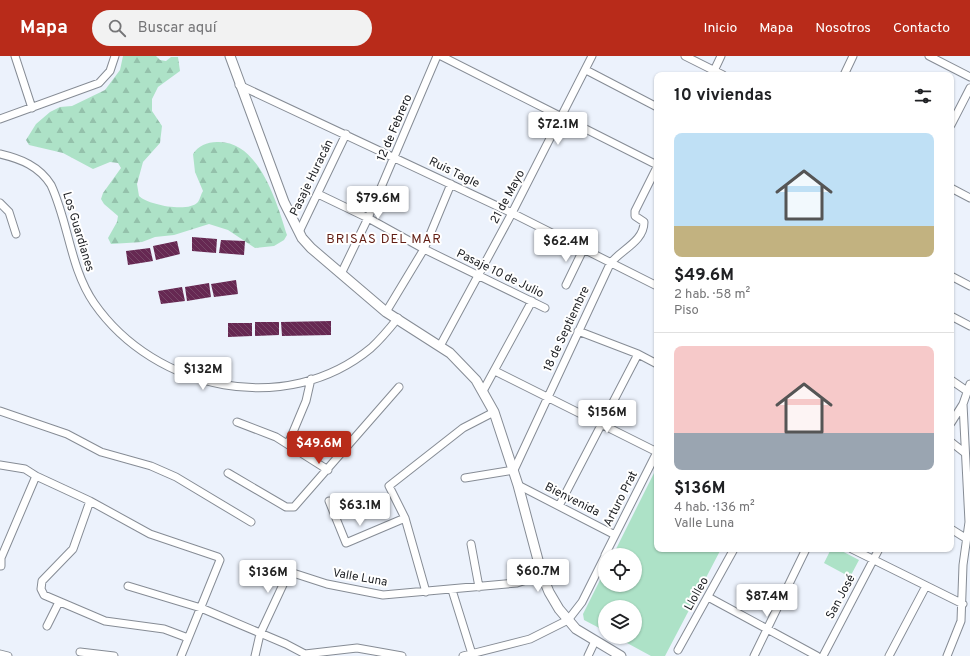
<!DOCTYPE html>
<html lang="es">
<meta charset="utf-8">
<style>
body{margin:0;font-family:Overpass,sans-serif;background:#f2f2f2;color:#202124;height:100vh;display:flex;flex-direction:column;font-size:15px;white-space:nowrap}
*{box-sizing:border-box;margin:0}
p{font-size:13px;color:#757577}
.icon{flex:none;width:22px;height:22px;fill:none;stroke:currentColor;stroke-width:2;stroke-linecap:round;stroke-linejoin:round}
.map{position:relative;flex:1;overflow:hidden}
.side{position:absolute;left:654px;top:16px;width:300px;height:480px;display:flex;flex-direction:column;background:#fff;border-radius:8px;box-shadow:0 1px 3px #0004}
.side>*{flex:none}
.tools{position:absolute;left:598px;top:492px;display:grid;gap:8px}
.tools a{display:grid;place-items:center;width:44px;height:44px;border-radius:50%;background:#fff;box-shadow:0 1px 3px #0004;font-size:20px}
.price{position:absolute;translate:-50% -34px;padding:0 9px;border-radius:4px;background:#fff;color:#222;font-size:13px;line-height:26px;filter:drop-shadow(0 1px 2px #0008)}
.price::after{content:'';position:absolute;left:50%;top:24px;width:12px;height:9px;margin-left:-6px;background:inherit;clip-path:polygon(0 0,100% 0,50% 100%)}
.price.selected{background:#b82b1a;color:#fff}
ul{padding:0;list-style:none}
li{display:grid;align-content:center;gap:8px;height:212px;padding:0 20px}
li+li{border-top:1px solid #e0e0e0}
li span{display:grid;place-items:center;height:124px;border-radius:8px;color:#555}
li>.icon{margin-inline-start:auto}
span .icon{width:72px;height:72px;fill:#fffc;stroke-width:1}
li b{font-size:17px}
h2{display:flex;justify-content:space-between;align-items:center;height:48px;padding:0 20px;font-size:17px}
header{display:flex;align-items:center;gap:24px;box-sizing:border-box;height:56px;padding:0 20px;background:#b82b1a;color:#fff}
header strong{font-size:19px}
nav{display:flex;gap:22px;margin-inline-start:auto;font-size:14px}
.search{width:280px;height:36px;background:#f2f2f2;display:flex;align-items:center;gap:10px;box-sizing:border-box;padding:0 14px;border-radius:22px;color:#757577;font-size:15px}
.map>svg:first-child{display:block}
.forest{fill:url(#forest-firs)}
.pitch{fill:#ade2c7}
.building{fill:url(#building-back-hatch)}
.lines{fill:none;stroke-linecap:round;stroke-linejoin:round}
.minor-casing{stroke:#868c95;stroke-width:9}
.tertiary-casing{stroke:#868c95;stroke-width:11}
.minor{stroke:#fff;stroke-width:7}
.tertiary{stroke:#fff;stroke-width:9}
.labels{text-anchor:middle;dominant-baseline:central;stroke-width:4;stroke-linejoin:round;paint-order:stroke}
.street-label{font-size:12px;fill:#1c1e22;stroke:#fff}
.neighbourhood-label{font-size:13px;letter-spacing:1px;fill:#631f15;stroke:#fff}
</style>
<header>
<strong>Mapa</strong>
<div class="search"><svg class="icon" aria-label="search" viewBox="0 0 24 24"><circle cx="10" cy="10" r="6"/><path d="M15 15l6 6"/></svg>Buscar aquí</div>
<nav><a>Inicio</a><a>Mapa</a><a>Nosotros</a><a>Contacto</a></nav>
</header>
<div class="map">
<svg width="970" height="600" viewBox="0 0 970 600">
<defs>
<pattern id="forest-firs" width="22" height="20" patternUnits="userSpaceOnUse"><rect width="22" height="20" fill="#ade2c7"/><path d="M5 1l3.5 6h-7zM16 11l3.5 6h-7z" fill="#94c1ab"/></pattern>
<pattern id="building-back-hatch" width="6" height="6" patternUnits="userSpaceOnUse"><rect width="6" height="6" fill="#662852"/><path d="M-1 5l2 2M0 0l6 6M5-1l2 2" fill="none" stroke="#774667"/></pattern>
</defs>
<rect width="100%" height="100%" fill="#ecf2fc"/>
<path class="forest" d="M 123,0 L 156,0 L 160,4 L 166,5 L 171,1 L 178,1 L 180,15 L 158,31 L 152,43 L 152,55 L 162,70 L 160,87 L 143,106 L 137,128 L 139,140 C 148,149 189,157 198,146 C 200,143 201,138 203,135 L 195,116 L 193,98 C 198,90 207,86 217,86 C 259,84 277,147 287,179 L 284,184 L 274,190 L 255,192 L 228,174 L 209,168 L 174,179 L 155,181 L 142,186 L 111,188 L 108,182 L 117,166 L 118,160 L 104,148 L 101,143 L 103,137 L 121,112 L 118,107 L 110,106 L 93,113 L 63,97 L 29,89 L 26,84 L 36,68 L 50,56 L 60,51 L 72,50 L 105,34 L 120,14 Z"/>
<path class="pitch" d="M 657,411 L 657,493 L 721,493 L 665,600 L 651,600 L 616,581 L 635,581 L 635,551 L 605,551 L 605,575 L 584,564 L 583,558 L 605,514 L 605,529 L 635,529 L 635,499 L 613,499 Z
M 831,493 L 838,493 L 859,504 L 850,521 L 824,507 Z"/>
<path class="building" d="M 192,181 L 217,183 L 216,197 L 192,195 Z
M 221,184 L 245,185 L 244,199 L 219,197 Z
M 177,185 L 180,198 L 156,204 L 153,190 Z
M 150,192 L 153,205 L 128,209 L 126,195 Z
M 236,224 L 238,238 L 214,241 L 211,228 Z
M 209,227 L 211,241 L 187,245 L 185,231 Z
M 182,231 L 185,245 L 161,248 L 158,235 Z
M 331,265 L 331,279 L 282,280 L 281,266 Z
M 255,266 L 279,266 L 279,279 L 255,280 Z
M 228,267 L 252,267 L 252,280 L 228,281 Z"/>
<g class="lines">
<defs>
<path id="minor" d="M 15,0 L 32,52
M 441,0 L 657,109
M 685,0 L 723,19
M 929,0 L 970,21
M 586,14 L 657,51
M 712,19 L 721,0
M 844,19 L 853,0
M 239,29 L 512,157 L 657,230
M 0,63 L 99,27 L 110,15 L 115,0
M 951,69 L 970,32
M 0,98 C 21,103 39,110 51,129 C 69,168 70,212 94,247 C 155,335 287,362 371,292 C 381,283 390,272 398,262
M 951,132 L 970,142
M 318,138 L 368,162 L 424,193 L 545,252
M 0,147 L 9,156 L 16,178
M 299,176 L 346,78
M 341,218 L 368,162 L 437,0
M 951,220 L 970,230
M 566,229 L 583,194
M 386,256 L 424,193 L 451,128
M 951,260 L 970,270
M 578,275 L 638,298 L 657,308
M 440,290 L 512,157 L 592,0
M 495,315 L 657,396
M 951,324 L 967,335
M 483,335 L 532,245
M 0,355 L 67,378 L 101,396 L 151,410 L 176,421 L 251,466
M 237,366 L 276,381 L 328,414
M 951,367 L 963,348 L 970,328
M 951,386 L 965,397
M 288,388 L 306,345 L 311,323
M 0,409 L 25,413 L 36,420 L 90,445 L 150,478 L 218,501 L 220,504 L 181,600
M 228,417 L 286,451 L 294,451 L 399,331
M 465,422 L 514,414 L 610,208 C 620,194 644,186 644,166 L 635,160 L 635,155 L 657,111
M 518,429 L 615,479
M 90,445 L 73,493 L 42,525 L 41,533 L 44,539 L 105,565 L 164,573 L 188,582
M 329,445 L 346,487 L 405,462
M 559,450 L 638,298
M 951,473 L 967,483
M 471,488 L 479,531
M 852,493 L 963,548
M 605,499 L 657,396
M 1,510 L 1,502 L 36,420
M 128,530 L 201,552 L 286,588 L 305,598 L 357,592 L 402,600
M 452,534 L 472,598
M 426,536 L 405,462 L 389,430 L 463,372 L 494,356
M 708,541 L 817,600
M 47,570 L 59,546
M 678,594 L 734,493
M 80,596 L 114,600
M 0,598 L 8,600
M 255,600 L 260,578 L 288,518 L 293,517 L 327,528 L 383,539 L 517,527 L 542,519
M 463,600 L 530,583 L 568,564 L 582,546 L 605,500
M 588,600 L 595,585
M 754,600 L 806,493
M 823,600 L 879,493
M 889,600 L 926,530
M 947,600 L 961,565 L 963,509 L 969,466 L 963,348"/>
<path id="tertiary" d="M 230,0 L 284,146 L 302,182 L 311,192 L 386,256 L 450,297 L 476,324 L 494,356 L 518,429 L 542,519 L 549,536 L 559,553 L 576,573 L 621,600"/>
</defs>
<use href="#minor" class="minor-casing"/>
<use href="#tertiary" class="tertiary-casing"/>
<use href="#minor" class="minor"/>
<use href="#tertiary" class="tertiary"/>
</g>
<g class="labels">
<g class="street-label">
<text transform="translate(395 72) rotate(-67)">12 de Febrero</text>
<text transform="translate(454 117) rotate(26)">Ruis Tagle</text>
<text transform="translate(312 122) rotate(-64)">Pasaje Huracán</text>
<text transform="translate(508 141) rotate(-62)">21 de Mayo</text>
<text transform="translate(78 176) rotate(73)">Los Guardianes</text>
<text transform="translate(500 218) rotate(26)">Pasaje 10 de Julio</text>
<text transform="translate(567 273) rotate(-65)">18 de Septiembre</text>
<text transform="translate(621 443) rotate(-63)">Arturo Prat</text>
<text transform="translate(572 444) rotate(27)">Bienvenida</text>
<text transform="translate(360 522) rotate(10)">Valle Luna</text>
<text transform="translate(697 538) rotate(-61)">Llolleo</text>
<text transform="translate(841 541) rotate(-62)">San José</text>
</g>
<g class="neighbourhood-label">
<text x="384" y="184">BRISAS DEL MAR</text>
</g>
</g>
</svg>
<div class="tools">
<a><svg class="icon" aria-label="locate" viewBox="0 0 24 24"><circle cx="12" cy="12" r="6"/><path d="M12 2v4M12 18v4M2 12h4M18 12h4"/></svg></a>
<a><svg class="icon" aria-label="layers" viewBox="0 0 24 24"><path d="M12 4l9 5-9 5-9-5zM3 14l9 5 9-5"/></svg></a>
</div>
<b class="price" style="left:558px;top:90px">$72.1M</b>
<b class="price" style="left:378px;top:164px">$79.6M</b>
<b class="price" style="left:566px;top:207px">$62.4M</b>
<b class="price" style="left:203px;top:335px">$132M</b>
<b class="price" style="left:607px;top:378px">$156M</b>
<b class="price selected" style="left:319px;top:409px">$49.6M</b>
<b class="price" style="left:360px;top:471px">$63.1M</b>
<b class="price" style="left:538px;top:537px">$60.7M</b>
<b class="price" style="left:268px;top:538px">$136M</b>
<b class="price" style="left:767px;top:562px">$87.4M</b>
<section class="side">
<h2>10 viviendas<svg class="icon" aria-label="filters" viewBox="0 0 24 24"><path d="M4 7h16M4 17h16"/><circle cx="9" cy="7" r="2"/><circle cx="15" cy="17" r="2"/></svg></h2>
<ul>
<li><span style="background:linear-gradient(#bfe0f5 75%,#c2b280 0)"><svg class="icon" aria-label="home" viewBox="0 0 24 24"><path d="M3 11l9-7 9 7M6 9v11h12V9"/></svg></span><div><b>$49.6M</b><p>2 hab. · 58 m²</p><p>Piso</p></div></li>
<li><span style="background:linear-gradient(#f6c9c9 70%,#9aa5b1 0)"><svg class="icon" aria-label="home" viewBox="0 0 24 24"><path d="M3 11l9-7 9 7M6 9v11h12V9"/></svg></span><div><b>$136M</b><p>4 hab. · 136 m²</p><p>Valle Luna</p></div></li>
</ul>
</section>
</div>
